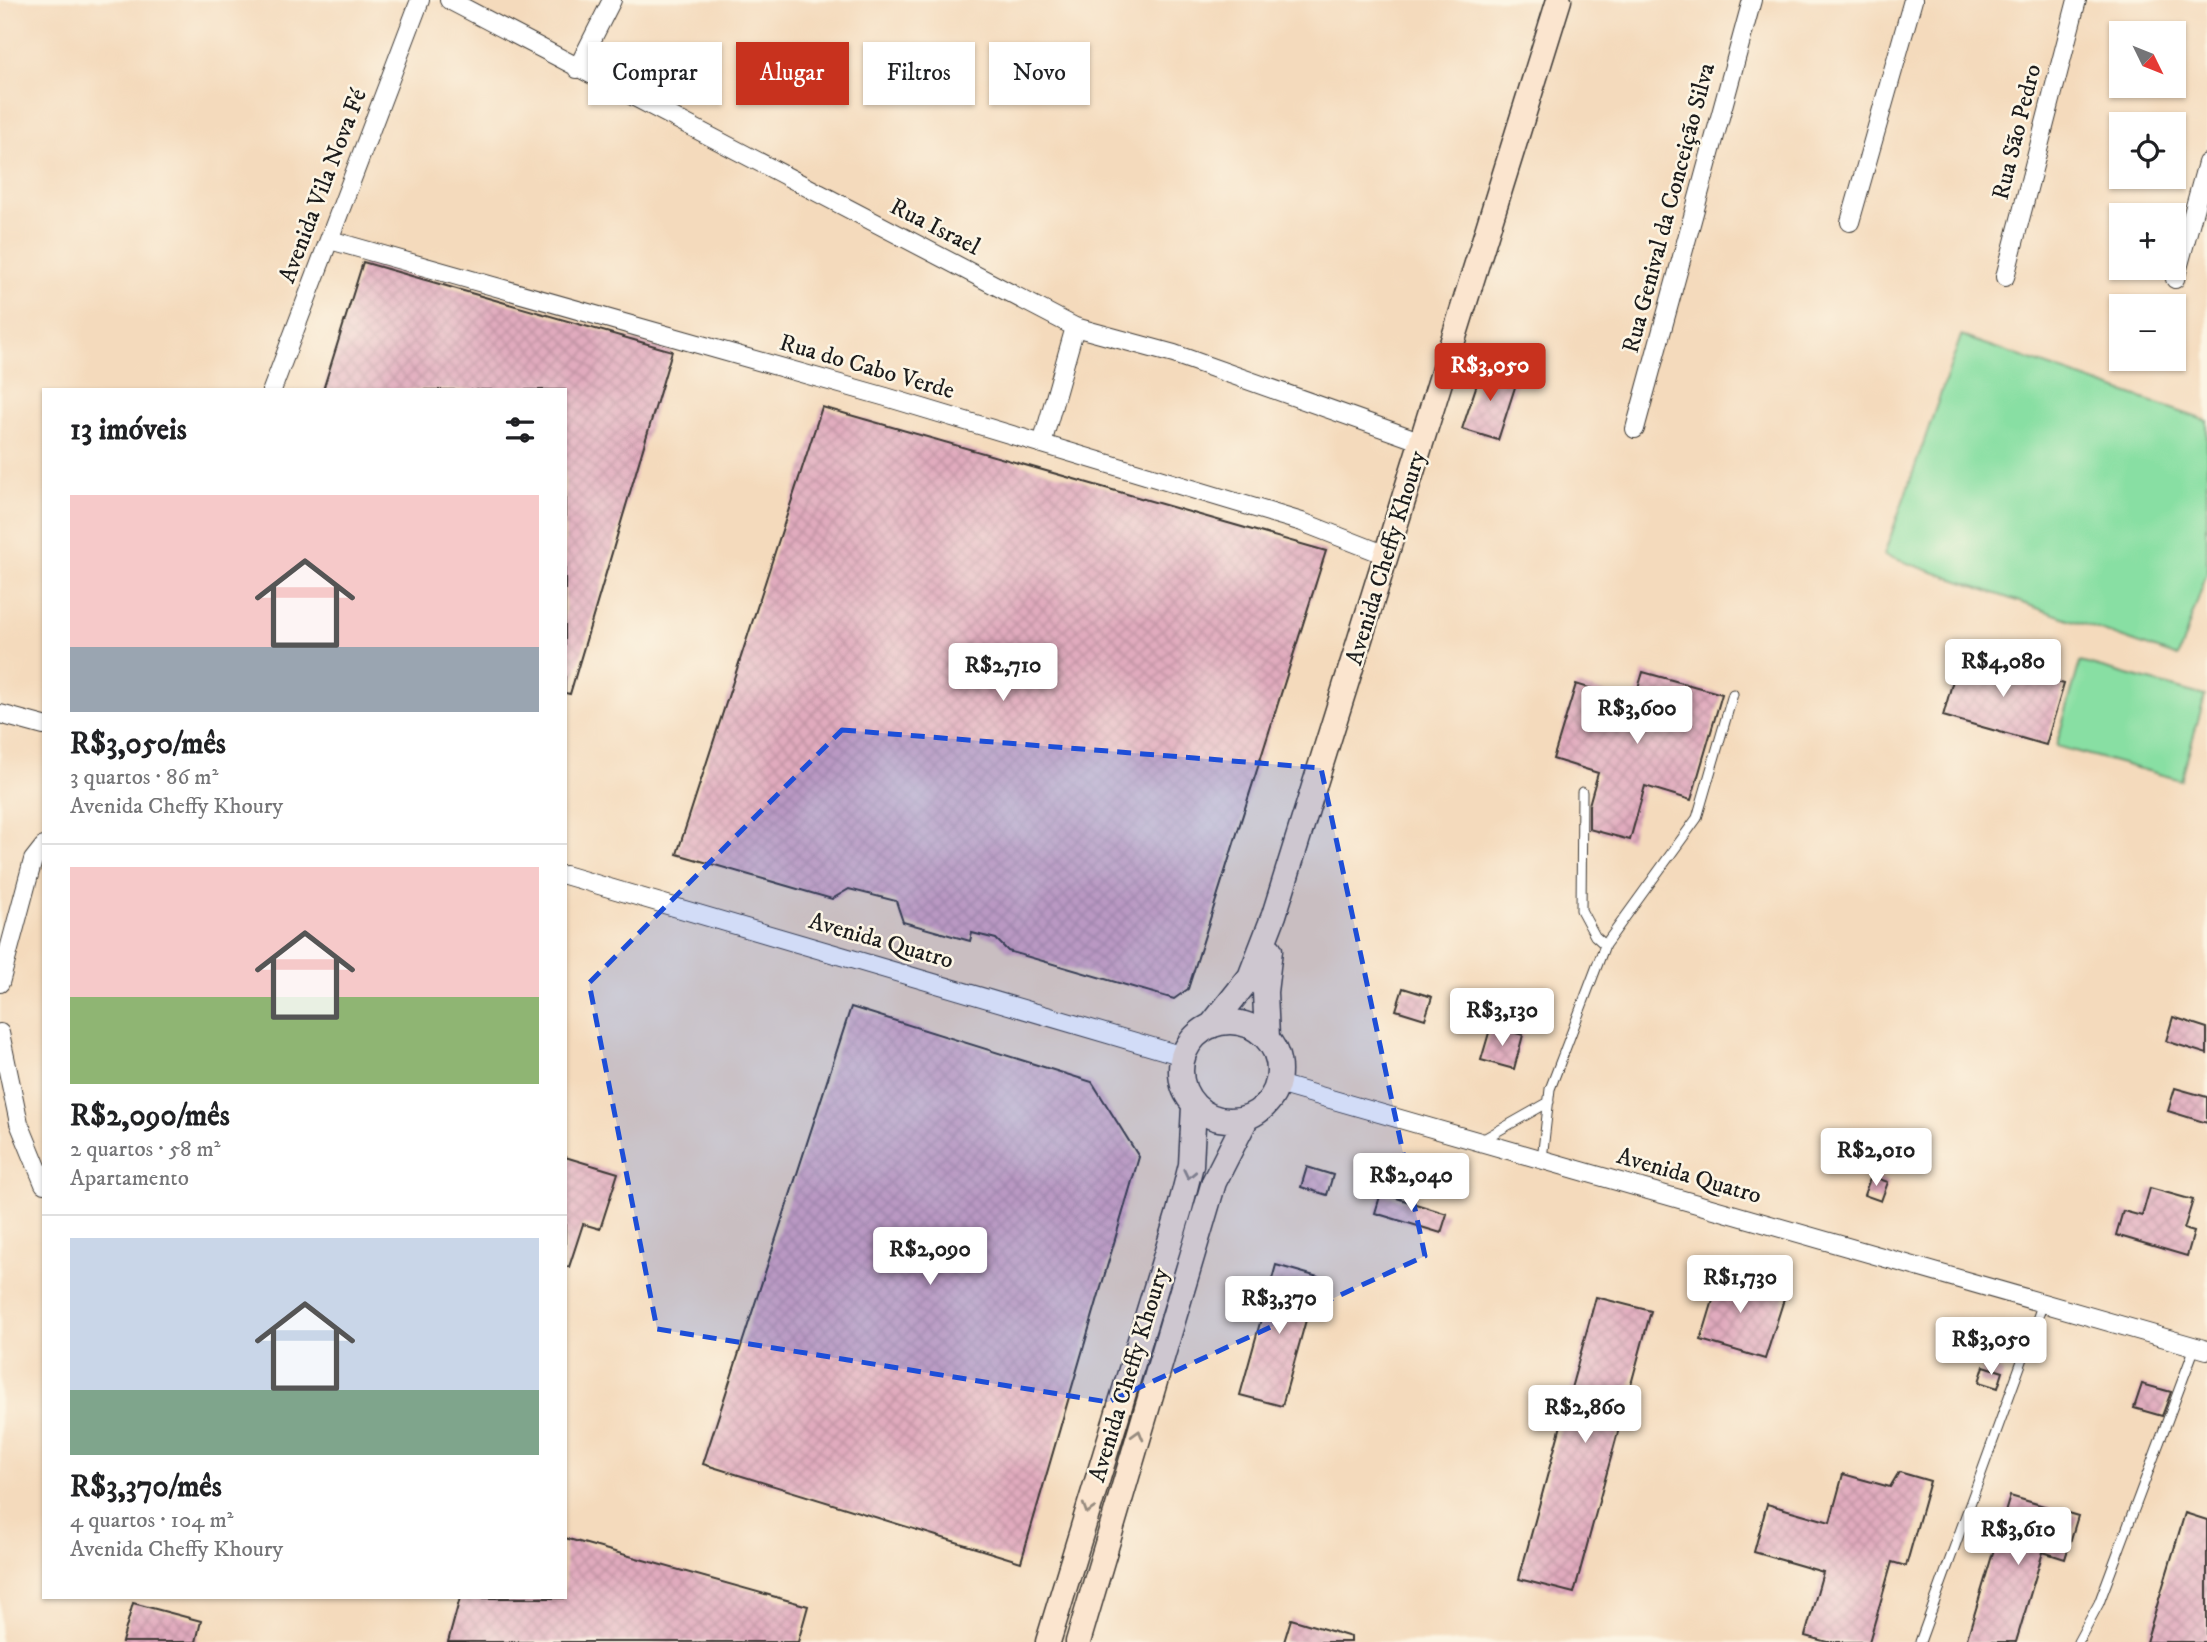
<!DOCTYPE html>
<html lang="pt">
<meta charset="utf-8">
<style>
body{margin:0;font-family:"IM FELL DW Pica",serif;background:#f2f2f2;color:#202124;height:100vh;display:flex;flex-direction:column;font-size:26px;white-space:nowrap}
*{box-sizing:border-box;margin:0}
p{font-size:23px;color:#757577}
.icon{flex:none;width:38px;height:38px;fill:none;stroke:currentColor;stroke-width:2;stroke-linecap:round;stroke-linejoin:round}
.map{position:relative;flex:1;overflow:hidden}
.panel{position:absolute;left:42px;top:388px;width:525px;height:1211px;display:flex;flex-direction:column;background:#fff;border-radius:0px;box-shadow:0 2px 5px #0004}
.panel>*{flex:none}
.hud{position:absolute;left:588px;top:42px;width:665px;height:63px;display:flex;gap:14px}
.needle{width:46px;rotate:133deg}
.buttons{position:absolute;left:2109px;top:21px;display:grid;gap:14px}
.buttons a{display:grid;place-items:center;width:77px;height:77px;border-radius:0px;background:#fff;box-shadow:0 2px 5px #0004;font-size:35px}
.price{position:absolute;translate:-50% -60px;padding:0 16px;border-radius:7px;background:#fff;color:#222;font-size:23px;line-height:46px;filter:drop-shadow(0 2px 4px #0008)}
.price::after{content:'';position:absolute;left:50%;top:42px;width:21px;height:16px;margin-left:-10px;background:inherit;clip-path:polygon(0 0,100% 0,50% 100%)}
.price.on{background:#c8321e;color:#fff}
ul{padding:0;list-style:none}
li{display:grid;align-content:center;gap:14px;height:371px;padding:0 28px}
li+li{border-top:2px solid #e0e0e0}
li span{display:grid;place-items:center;height:217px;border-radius:0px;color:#555}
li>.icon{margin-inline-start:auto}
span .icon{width:126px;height:126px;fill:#fffc;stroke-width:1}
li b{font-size:30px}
h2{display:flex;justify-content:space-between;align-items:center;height:84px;padding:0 28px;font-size:30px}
.pill{padding:0 24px;border-radius:0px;background:#fff;box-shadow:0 2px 5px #0004;font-size:24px;line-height:63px}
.pill.on{background:#c8321e;color:#fff}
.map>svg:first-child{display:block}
.pitch{fill:#88dfa3;stroke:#527e60;stroke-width:2}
.building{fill:url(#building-cross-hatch)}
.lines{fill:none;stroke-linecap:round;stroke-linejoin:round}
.service-casing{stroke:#3c3834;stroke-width:11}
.minor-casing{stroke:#3c3834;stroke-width:20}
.secondary-casing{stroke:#3c3834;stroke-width:27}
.service{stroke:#fff;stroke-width:9}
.minor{stroke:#fff;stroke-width:18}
.secondary{stroke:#fbe5cf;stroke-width:24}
.oneway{stroke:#978b7e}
.marked{fill:#1d4ed8;fill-opacity:0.2;stroke:#1d4ed8;stroke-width:5;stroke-dasharray:14 9;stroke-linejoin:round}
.labels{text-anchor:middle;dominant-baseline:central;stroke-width:5;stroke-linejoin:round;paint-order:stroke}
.street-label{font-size:24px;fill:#1c1c1c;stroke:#fcf5e5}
</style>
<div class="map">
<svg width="2207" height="1642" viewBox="0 0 2207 1642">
<defs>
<pattern id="building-cross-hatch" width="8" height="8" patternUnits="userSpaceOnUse" patternTransform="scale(1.75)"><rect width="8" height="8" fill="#e1abbe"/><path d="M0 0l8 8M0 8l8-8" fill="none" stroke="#c093a3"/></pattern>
</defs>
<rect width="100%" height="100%" fill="#fcf5e5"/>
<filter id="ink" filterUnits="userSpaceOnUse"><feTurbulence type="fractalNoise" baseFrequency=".0143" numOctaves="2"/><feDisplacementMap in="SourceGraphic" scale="14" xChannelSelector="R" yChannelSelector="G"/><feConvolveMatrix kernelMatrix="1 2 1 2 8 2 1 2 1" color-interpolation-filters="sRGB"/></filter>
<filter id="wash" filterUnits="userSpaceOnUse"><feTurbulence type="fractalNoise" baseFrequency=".00686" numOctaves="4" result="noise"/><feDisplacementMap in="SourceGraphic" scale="28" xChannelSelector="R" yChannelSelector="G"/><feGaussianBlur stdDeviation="1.57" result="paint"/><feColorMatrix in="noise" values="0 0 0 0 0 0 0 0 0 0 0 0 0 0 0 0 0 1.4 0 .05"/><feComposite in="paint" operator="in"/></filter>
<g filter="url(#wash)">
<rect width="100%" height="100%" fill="#f4dabc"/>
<path class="pitch" d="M 1961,336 L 2207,421 L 2207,573 L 2178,657 L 1884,555 Z
M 2080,662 L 2205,696 L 2181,780 L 2056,746 Z"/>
<g id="blocks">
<path class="building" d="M 363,262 L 672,351 L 570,694 L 565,693 L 565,390 L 323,390 Z
M 1483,366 L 1518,378 L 1498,440 L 1462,429 Z
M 822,407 L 1326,551 L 1188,989 L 1174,999 L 1008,951 L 996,939 L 972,933 L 970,941 L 903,922 L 896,901 L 849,889 L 832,899 L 677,854 Z
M 1960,655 L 1978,660 L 1980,656 L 2038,672 L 2036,676 L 2064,684 L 2046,745 L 1943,716 Z
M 1643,672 L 1722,694 L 1691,800 L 1645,786 L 1630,840 L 1589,829 L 1589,805 L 1598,773 L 1553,759 L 1576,684 L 1634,702 Z
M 1403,988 L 1432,997 L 1425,1019 L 1396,1010 Z
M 851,1007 L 1092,1082 L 1139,1157 L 1021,1562 L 703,1464 Z
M 2173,1017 L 2207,1028 L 2207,1054 L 2166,1041 Z
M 1491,1026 L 1523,1035 L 1514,1069 L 1481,1060 Z
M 2175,1088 L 2207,1097 L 2207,1123 L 2168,1111 Z
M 565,1157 L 618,1173 L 600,1229 L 583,1224 L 569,1267 L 565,1266 Z
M 1307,1167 L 1333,1175 L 1327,1195 L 1301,1187 Z
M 1871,1176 L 1888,1182 L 1881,1201 L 1864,1195 Z
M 2150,1188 L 2193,1200 L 2184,1229 L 2194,1232 L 2187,1256 L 2116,1235 L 2123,1211 L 2142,1216 Z
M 1381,1193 L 1447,1214 L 1441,1233 L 1375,1213 Z
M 1276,1265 L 1318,1277 L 1282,1406 L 1240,1395 Z
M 1699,1272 L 1785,1296 L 1765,1359 L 1701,1340 L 1714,1297 L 1693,1291 Z
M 1596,1297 L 1651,1311 L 1574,1593 L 1519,1579 Z
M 1984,1366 L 2003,1372 L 1998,1388 L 1979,1382 Z
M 2142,1384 L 2171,1392 L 2162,1416 L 2134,1408 Z
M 1899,1472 L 1930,1481 L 1906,1566 L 1892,1562 L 1869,1642 L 1827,1642 L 1805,1636 L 1823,1572 L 1754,1552 L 1767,1504 L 1830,1522 L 1843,1474 L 1890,1487 Z
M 2010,1496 L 2078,1516 L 2065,1559 L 2043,1552 L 2016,1642 L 1966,1642 Z
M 2185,1513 L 2207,1520 L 2207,1642 L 2146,1642 Z
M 565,1538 L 808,1606 L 798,1642 L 448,1642 L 460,1598 L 565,1598 Z
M 133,1603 L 201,1621 L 196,1642 L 122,1642 Z
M 1291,1619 L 1351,1637 L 1351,1642 L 1284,1642 Z"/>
</g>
</g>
<g filter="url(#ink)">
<use href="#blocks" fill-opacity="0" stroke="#3c3834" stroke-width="2"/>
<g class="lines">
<defs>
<path id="service" d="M 1582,792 L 1581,910 L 1595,936 L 1605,945
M 1482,1140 L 1549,1102
M 1542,1159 L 1550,1089 L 1605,945 L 1697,818 L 1733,694
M 1920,1642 L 2043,1303
M 2078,1642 L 2099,1603 L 2195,1347"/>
<path id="minor" d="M 449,0 L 1075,327 L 1174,354 L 1422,442
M 577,69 L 612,0
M 1850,222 L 1913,0
M 330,240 L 886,397 L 1302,522 L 1386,555
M 2005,277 L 2077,0
M 2175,279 L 2207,163
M 272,390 L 420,0
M 1635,429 L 1752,0
M 1042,444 L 1075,327
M 0,714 L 44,726
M 565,875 L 1183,1056
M 0,983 L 33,860 L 44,846
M 0,1033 L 19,1123 L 44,1184
M 1278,1084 L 2207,1350"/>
<path id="secondary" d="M1181 1071a49 49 0 1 1 98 0a49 49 0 1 1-98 0Z
M 1211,1026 L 1250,977 L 1274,915 L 1559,0
M 1267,1038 L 1265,992 L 1270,950
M 1048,1642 L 1179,1212 L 1191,1165 L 1194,1106
M 1078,1642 L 1214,1182 L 1246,1119"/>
</defs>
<use href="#service" class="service-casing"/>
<use href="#minor" class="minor-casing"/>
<use href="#secondary" class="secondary-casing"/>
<use href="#service" class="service"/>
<use href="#minor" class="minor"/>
<use href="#secondary" class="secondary"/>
</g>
<defs><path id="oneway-chevron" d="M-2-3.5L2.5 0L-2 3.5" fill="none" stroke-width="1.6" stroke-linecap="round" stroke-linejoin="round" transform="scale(1.75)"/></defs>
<g class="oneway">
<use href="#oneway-chevron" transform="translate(1189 1174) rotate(102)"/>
<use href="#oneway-chevron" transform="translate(1138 1435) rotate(-74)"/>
<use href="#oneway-chevron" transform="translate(1088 1509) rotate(107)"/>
</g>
</g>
<path class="marked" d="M 842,730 L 1321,768 L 1425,1256 L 1108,1402 L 657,1329 L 589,983 Z"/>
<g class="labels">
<g class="street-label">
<text transform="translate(2017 132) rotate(-76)">Rua São Pedro</text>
<text transform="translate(323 186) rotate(-69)">Avenida Vila Nova Fé</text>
<text transform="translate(1669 208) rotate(-75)">Rua Genival da Conceição Silva</text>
<text transform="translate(935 227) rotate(27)">Rua Israel</text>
<text transform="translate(867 367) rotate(16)">Rua do Cabo Verde</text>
<text transform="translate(1386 558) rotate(-73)">Avenida Cheffy Khoury</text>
<text transform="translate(881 941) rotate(16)">Avenida Quatro</text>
<text transform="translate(1689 1176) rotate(16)">Avenida Quatro</text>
<text transform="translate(1129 1375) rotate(-73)">Avenida Cheffy Khoury</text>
</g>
</g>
</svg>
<div class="buttons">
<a><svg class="needle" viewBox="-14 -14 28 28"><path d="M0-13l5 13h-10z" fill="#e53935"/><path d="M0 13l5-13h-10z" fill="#757577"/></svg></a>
<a><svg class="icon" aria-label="locate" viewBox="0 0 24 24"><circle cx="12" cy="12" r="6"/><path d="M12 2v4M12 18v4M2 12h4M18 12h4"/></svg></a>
<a>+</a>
<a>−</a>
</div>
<b class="price on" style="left:1490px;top:403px">R$3,050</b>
<b class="price" style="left:2003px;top:699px">R$4,080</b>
<b class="price" style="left:1003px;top:703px">R$2,710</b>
<b class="price" style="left:1637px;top:746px">R$3,600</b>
<b class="price" style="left:1502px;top:1048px">R$3,130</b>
<b class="price" style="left:1876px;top:1188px">R$2,010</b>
<b class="price" style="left:1411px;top:1213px">R$2,040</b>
<b class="price" style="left:930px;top:1287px">R$2,090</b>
<b class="price" style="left:1740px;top:1315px">R$1,730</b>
<b class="price" style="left:1279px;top:1336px">R$3,370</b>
<b class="price" style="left:1991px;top:1377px">R$3,050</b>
<b class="price" style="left:1585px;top:1445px">R$2,860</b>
<b class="price" style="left:2018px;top:1567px">R$3,610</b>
<div class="hud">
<a class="pill">Comprar</a>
<a class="pill on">Alugar</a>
<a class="pill">Filtros</a>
<a class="pill">Novo</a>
</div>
<section class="panel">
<h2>13 imóveis<svg class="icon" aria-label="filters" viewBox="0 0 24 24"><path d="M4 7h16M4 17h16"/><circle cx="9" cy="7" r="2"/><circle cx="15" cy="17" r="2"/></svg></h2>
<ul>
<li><span style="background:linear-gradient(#f6c9c9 70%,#9aa5b1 0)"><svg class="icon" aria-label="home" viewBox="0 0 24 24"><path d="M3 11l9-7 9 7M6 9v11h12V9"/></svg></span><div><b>R$3,050/mês</b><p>3 quartos · 86 m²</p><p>Avenida Cheffy Khoury</p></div></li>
<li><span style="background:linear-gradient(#f6c9c9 60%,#8fb573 0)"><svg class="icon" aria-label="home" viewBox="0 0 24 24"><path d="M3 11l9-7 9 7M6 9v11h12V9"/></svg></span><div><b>R$2,090/mês</b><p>2 quartos · 58 m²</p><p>Apartamento</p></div></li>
<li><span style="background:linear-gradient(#c9d6e8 70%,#7fa58c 0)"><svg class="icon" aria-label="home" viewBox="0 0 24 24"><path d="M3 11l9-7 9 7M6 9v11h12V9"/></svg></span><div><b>R$3,370/mês</b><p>4 quartos · 104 m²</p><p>Avenida Cheffy Khoury</p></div></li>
</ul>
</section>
</div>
